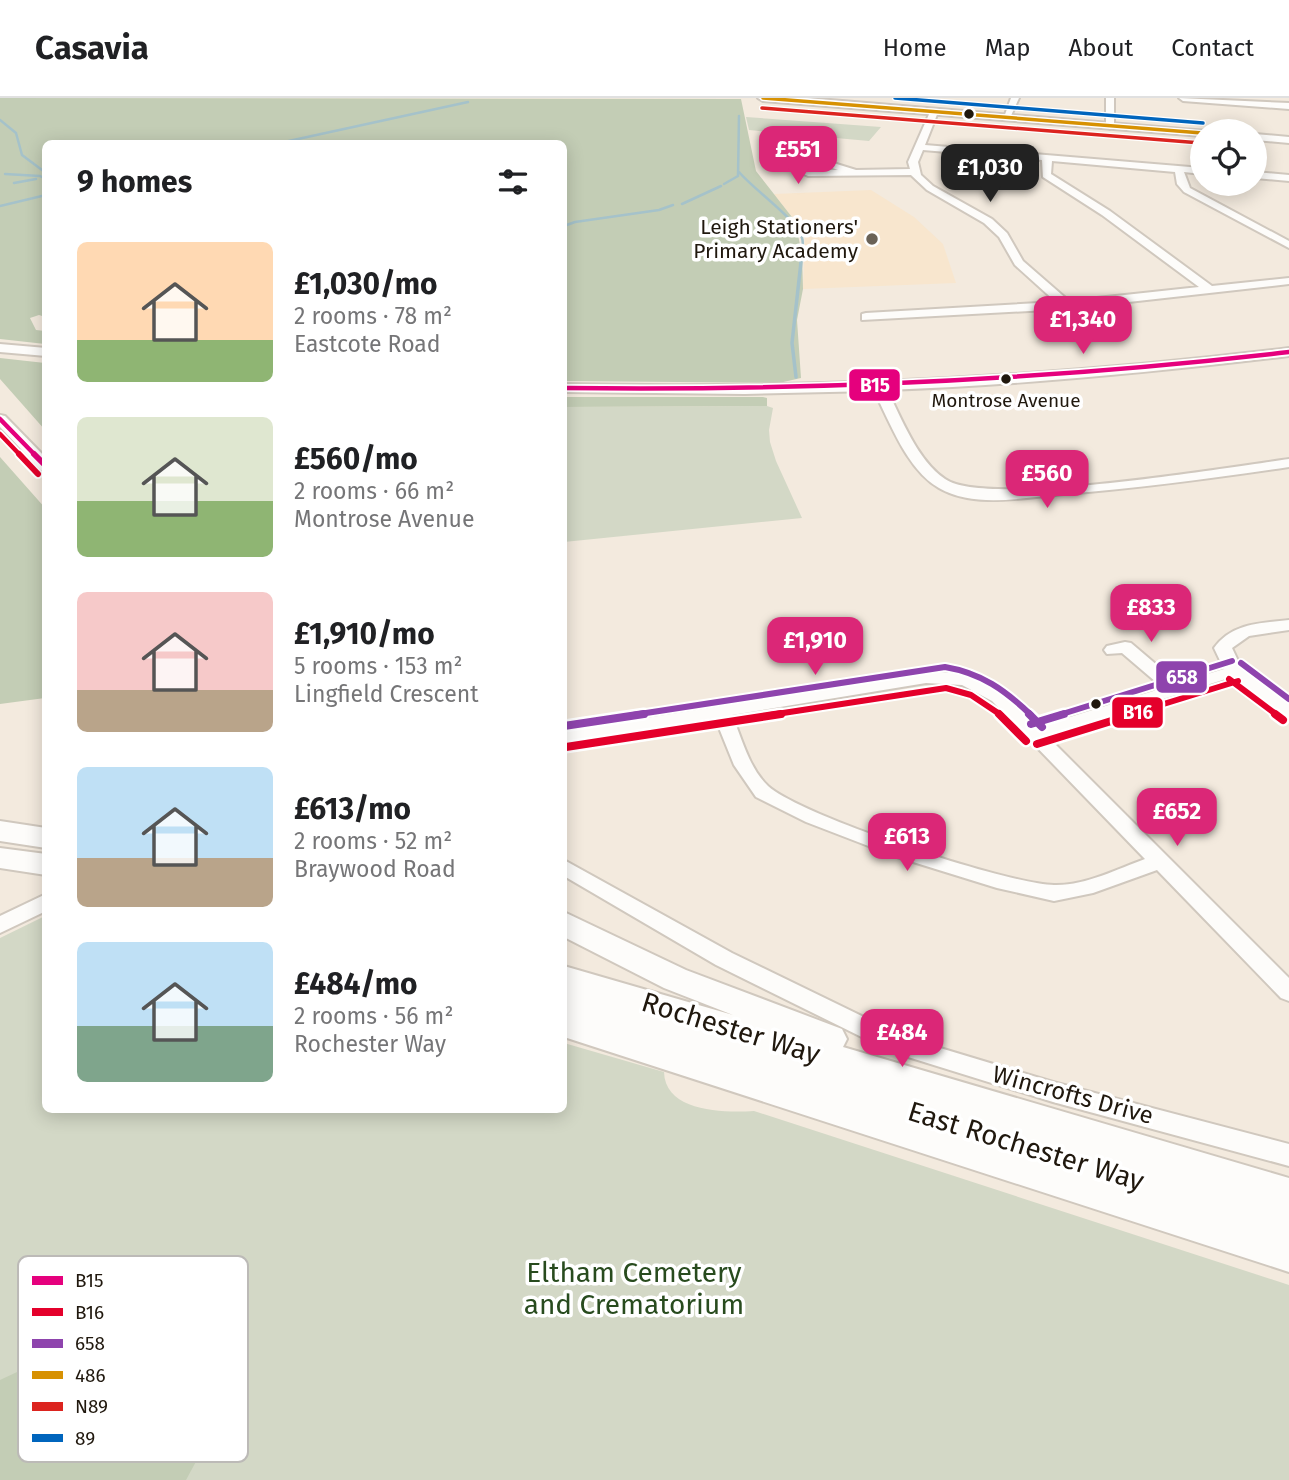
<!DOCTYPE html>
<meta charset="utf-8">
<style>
body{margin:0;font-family:"Fira Sans",sans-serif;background:#f6f6f6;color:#202124;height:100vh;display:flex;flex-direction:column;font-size:26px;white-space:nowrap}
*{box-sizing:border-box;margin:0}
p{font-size:23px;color:#757577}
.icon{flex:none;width:38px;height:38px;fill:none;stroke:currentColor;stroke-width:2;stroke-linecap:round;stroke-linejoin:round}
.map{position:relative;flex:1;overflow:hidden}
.side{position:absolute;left:42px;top:42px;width:525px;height:973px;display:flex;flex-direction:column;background:#fff;border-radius:10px;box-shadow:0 4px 18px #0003}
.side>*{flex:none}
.tools{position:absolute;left:1190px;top:21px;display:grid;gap:14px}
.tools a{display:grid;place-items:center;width:77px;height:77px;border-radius:50%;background:#fff;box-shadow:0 4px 18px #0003;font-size:35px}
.price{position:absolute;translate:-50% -60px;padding:0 16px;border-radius:14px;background:#db2777;color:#fff;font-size:23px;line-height:46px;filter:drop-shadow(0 2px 4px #0008)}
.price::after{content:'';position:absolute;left:50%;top:42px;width:21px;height:16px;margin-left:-10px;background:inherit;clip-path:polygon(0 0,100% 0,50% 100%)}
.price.selected{background:#222;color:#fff}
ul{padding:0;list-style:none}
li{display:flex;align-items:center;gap:21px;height:175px;padding:0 35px}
li span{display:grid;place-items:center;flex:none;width:196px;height:140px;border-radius:10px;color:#555}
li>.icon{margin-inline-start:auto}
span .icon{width:84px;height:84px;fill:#fffc;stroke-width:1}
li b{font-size:30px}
h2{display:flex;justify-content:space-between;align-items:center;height:84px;padding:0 35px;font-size:30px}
header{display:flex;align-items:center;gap:42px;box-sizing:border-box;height:98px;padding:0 35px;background:#fff;border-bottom:2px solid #e0e0e0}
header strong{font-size:33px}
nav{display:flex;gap:38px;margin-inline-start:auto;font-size:24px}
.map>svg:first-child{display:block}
.built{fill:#f8e6ce}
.green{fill:#d3d8c6}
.forest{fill:#c3cdb5}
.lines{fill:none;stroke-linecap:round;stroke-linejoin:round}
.stream-far1{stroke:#a5c2ca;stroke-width:2.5}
.stream{stroke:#a5c2ca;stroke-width:3.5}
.minor-casing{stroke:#d0c8be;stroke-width:4}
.major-casing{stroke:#d0c8be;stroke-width:4}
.highway-casing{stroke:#d0c8be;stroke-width:4}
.minor{fill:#fdfcfa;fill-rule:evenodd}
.major{fill:#fdfcfa;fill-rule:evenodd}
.highway{fill:#fdfcfa;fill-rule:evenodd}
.bus-1-far1-casing{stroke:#fff;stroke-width:8}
.bus-1-casing{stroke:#fff;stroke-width:10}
.bus-2-far2-casing{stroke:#fff;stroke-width:8}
.bus-2-far1-casing{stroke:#fff;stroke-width:10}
.bus-2-casing{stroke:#fff;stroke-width:13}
.bus-3-far1-casing{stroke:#fff;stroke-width:10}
.bus-3-casing{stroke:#fff;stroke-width:13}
.bus-4-casing{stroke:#fff;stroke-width:6}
.bus-5-casing{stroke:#fff;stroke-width:6}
.bus-6-casing{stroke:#fff;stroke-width:6}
.bus-1-far1{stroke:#e5007d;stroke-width:4.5}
.bus-1{stroke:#e5007d;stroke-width:6}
.bus-2-far2{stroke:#e4002b;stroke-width:4.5}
.bus-2-far1{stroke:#e4002b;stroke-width:6}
.bus-2{stroke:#e4002b;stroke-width:8}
.bus-3-far1{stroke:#8e44ad;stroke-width:6}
.bus-3{stroke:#8e44ad;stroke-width:8}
.bus-4{stroke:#d79102;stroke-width:3.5}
.bus-5{stroke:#dc241f;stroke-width:3.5}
.bus-6{stroke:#0065bd;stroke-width:3.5}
.bus-dot{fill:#20180e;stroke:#fff;stroke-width:2.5}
.poi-dot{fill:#6a6257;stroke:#fff;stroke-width:2.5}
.labels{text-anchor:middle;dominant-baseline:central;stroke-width:7;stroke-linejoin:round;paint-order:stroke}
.far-bus-label{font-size:19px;fill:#20180e;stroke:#fff}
.far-poi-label{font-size:21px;fill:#20180e;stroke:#fff;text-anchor:end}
.street-label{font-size:24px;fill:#20180e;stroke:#fff}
.near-street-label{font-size:28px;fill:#20180e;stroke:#fff}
.near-park-label{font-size:28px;fill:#284b1e;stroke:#fff}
.key{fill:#fff;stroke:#bcbab7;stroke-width:2}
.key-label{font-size:19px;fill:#20180e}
.line-badge{stroke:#fff;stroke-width:2.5}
.badge-label{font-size:19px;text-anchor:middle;font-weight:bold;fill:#fff}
</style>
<header>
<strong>Casavia</strong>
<nav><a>Home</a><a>Map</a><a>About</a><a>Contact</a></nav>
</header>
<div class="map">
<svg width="1289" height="1382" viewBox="0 0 1289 1382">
<rect width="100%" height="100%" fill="#f3eade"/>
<path class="built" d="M 871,92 L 914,119 L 943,146 L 956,185 L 803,191 L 805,136 L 774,96 Z"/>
<path class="green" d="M 746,19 L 881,29 L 869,43 L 749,32 Z
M 767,308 L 773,310 L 769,332 L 770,344 L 776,363 L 802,420 L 564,444 L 564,309 Z
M 45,818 L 46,1012 L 564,1012 L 564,945 L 664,974 C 665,1014 724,1015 754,1013 L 1289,1187 L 1289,1382 L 0,1382 L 0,840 Z"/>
<path class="forest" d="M 0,0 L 741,1 L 756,73 L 795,123 L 802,156 L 803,191 L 797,222 L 801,280 L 779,285 L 564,283 L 564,46 L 46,46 L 45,219 L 39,217 L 30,220 L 36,232 L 45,233 L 45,246 L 0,241 Z
M 0,260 L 45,265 L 45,332 L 0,281 Z
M 564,299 L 763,299 L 767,300 L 767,308 L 564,309 Z
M 0,359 L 46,411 L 45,600 L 0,606 Z
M 90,1219 L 134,1277 L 192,1278 L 207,1259 L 219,1281 L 211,1297 L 199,1358 L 186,1382 L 0,1382 L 0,1282 L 32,1267 Z"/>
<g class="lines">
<path class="stream-far1" d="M 0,22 L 16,35 L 22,57 L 46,75
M 275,46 L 468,4
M 739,74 C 754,92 797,121 802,140 C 804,145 802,152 801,157
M 5,76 L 40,78 L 46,81
M 14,85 L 36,81
M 724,86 L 738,78 L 739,18
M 682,106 L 721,88
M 0,108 L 46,97
M 564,128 L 575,124 L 659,112 L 673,107"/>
<path class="stream" d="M 796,279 L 792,245 L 802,155"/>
<defs>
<path id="minor" d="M 1011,0 L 1019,0 L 1009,22 L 1003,22 Z
M 1106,0 L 1114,0 L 1114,28 L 1110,31 L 1106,28 Z
M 1179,0 L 1289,5 L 1289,11 L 1183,3 Z
M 934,11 L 938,14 L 925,47 L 1202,70 L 1202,76 L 1184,74 L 1190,90 L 1289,143 L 1289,150 L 1184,94 L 1177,86 L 1175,74 L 1052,63 L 1051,76 L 1110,113 L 1212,188 L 1289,180 L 1289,186 L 1066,211 L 862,222 L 862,216 L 866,215 L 1056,204 L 1015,167 L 999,139 L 984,125 L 927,92 L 911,77 L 808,78 L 797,73 L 796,58 L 801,55 L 856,72 L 910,71 L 908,64 L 930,14 ZM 923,52 L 1042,62 L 1043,79 L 1102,117 L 1199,189 L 1069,203 L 1023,163 L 1007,135 L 992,121 L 933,88 L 921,77 L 918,64 ZM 806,61 L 838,72 L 807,71 Z
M 1255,74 L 1289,77 L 1289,83 L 1255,80 Z
M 0,246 L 46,250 L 46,258 L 0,254 Z
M 1289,250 L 1289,258 C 1155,274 1022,287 887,292 C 902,321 917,362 945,381 C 986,410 1229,369 1289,361 L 1289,369 C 1214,380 1140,390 1065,396 C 1026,399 975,411 939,390 C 907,372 890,324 874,293 L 745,296 L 564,294 L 564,286 C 808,291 1047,280 1289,250 Z
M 0,317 L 5,318 L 46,360 L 46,373 L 41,372 L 0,329 Z
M 1289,522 L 1289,532 L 1249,538 L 1232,550 L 1241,569 L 1289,605 L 1289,620 L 1283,618 L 1232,579 L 1047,638 L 1289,880 L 1289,903 L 1281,900 L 1157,772 L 1093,795 L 1054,803 L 997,790 L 897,759 L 806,724 L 756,699 L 734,667 L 715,620 L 564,645 L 564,633 L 936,574 C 986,575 1005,595 1038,629 L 1163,590 L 1122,555 L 1107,556 L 1104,552 L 1107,548 L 1125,544 L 1131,545 L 1178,585 L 1224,571 L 1214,550 C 1232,525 1261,525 1289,522 ZM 926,585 L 962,587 L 992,603 L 1145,761 C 1117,771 1085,788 1054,787 C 1007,786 801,718 768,688 C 749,670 742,641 732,617 Z
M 564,762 L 732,855 L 907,940 L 1053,984 L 1289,1046 L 1289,1068 L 1053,1004 L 892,954 L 716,867 L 564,778 Z
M 46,796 L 46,813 L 0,835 L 0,818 Z"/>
<path id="major" d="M 758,0 L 806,0 L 1207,33 L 1202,33 L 1202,38 L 763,3 Z
M 1255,36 L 1289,39 L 1289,45 L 1255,42 Z"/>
<path id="highway" d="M 0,723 L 46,730 L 46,750 L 0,743 Z
M 0,750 L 46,756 L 46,777 L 0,770 Z
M 564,814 L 686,872 L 842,931 L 847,941 L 843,949 L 1289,1080 L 1289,1174 L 564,939 L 564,868 L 733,917 L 664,890 L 564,839 Z"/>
</defs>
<use href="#minor" class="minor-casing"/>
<use href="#major" class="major-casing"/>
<use href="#highway" class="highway-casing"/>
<use href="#minor" class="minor"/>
<use href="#major" class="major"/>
<use href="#highway" class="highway"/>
<defs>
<path id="bus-1-far1" d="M 564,290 C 807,293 1048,282 1289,254
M 0,321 L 36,358"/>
<path id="bus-1" d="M 34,356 L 46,368"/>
<path id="bus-2-far2" d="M 0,336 L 21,358"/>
<path id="bus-2-far1" d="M 19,356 L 38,376
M 1229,581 L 1277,617
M 770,617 L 946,590 L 971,597 L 1001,617
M 1128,617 L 1238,583"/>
<path id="bus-2" d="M 999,616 L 1026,643
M 1275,616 L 1283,622
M 1037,646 L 1134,616
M 566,649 L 781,616"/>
<path id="bus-3-far1" d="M 1241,565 L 1289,601
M 633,617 L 945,569 C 981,575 1005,592 1031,617
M 1059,617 L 1232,563"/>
<path id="bus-3" d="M 1029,616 L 1042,629
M 1031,626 L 1064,616
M 564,628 L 644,616"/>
<path id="bus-4" d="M 763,0 L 1202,35"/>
<path id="bus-5" d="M 762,10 L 1201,45"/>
<path id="bus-6" d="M 895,0 L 1203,25"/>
</defs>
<use href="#bus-1-far1" class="bus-1-far1-casing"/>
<use href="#bus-1" class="bus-1-casing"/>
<use href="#bus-2-far2" class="bus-2-far2-casing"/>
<use href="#bus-2-far1" class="bus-2-far1-casing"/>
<use href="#bus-2" class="bus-2-casing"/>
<use href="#bus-3-far1" class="bus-3-far1-casing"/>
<use href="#bus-3" class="bus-3-casing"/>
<use href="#bus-4" class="bus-4-casing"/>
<use href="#bus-5" class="bus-5-casing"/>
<use href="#bus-6" class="bus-6-casing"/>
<use href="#bus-1-far1" class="bus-1-far1"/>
<use href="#bus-1" class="bus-1"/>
<use href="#bus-2-far2" class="bus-2-far2"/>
<use href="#bus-2-far1" class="bus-2-far1"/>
<use href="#bus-2" class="bus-2"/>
<use href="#bus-3-far1" class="bus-3-far1"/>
<use href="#bus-3" class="bus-3"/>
<use href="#bus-4" class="bus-4"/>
<use href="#bus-5" class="bus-5"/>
<use href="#bus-6" class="bus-6"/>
</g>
<g class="bus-dot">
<circle cx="969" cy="16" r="6"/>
<circle cx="1006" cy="281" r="6"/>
<circle cx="1096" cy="606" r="6"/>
</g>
<circle class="poi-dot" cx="872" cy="141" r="7"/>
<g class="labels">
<g class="far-bus-label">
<text x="1006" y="302">Montrose Avenue</text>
</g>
<g class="far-poi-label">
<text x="858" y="129">Leigh Stationers'<tspan x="858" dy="24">Primary Academy</tspan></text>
</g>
<g class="street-label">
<text transform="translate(1073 997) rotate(15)">Wincrofts Drive</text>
</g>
<g class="near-street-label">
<text transform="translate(731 930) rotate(17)">Rochester Way</text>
<text transform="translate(1026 1048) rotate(17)">East Rochester Way</text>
</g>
<g class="near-park-label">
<text x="634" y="1174">Eltham Cemetery<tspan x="634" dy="32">and Crematorium</tspan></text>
</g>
</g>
<rect x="18" y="1158" width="230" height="206" rx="10" class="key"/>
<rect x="32" y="1178" width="31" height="9" fill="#e5007d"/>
<rect x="32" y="1210" width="31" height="8" fill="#e4002b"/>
<rect x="32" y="1241" width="31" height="9" fill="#8e44ad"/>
<rect x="32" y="1273" width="31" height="8" fill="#d79102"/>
<rect x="32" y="1304" width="31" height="9" fill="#dc241f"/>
<rect x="32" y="1336" width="31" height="8" fill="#0065bd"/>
<g class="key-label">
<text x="75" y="1189">B15</text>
<text x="75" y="1221">B16</text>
<text x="75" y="1252">658</text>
<text x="75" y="1284">486</text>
<text x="75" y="1315">N89</text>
<text x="75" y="1347">89</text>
</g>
<g class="line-badge">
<rect x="848" y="270" width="53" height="34" rx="7" fill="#e5007d"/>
<rect x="1155" y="562" width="53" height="34" rx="7" fill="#8e44ad"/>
<rect x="1111" y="598" width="53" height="33" rx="7" fill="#e4002b"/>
</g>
<g class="badge-label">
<text x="875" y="294">B15</text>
<text x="1182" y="586">658</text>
<text x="1138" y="621">B16</text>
</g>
</svg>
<div class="tools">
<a><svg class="icon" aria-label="locate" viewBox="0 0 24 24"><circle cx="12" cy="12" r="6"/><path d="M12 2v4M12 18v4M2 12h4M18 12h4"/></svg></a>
</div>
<b class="price" style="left:798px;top:88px">£551</b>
<b class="price selected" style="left:990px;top:106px">£1,030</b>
<b class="price" style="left:1083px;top:258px">£1,340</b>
<b class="price" style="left:1047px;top:412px">£560</b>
<b class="price" style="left:1151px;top:546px">£833</b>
<b class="price" style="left:815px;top:579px">£1,910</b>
<b class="price" style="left:1177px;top:750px">£652</b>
<b class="price" style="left:907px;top:775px">£613</b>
<b class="price" style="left:902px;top:971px">£484</b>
<section class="side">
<h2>9 homes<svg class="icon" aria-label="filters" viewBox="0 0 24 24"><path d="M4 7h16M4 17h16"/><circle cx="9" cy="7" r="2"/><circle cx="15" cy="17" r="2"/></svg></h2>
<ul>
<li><span style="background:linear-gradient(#ffd9b3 70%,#8fb573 0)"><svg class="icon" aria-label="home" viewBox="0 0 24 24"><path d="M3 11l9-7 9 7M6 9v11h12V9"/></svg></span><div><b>£1,030/mo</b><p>2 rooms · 78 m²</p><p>Eastcote Road</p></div></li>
<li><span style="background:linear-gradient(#dfe7d0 60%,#8fb573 0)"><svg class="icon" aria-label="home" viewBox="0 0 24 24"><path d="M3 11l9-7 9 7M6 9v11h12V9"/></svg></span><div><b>£560/mo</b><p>2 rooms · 66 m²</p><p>Montrose Avenue</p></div></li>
<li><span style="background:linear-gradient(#f6c9c9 70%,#b9a48a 0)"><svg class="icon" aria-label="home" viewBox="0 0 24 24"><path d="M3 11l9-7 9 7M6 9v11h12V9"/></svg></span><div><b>£1,910/mo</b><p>5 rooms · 153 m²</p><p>Lingfield Crescent</p></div></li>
<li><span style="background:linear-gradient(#bfe0f5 65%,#b9a48a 0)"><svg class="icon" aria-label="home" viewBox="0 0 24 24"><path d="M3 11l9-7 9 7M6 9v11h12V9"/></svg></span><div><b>£613/mo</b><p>2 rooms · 52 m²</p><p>Braywood Road</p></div></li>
<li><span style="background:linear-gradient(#bfe0f5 60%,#7fa58c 0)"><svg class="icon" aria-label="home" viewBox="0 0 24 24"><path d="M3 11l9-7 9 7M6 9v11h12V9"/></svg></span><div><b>£484/mo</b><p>2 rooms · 56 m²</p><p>Rochester Way</p></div></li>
</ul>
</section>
</div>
